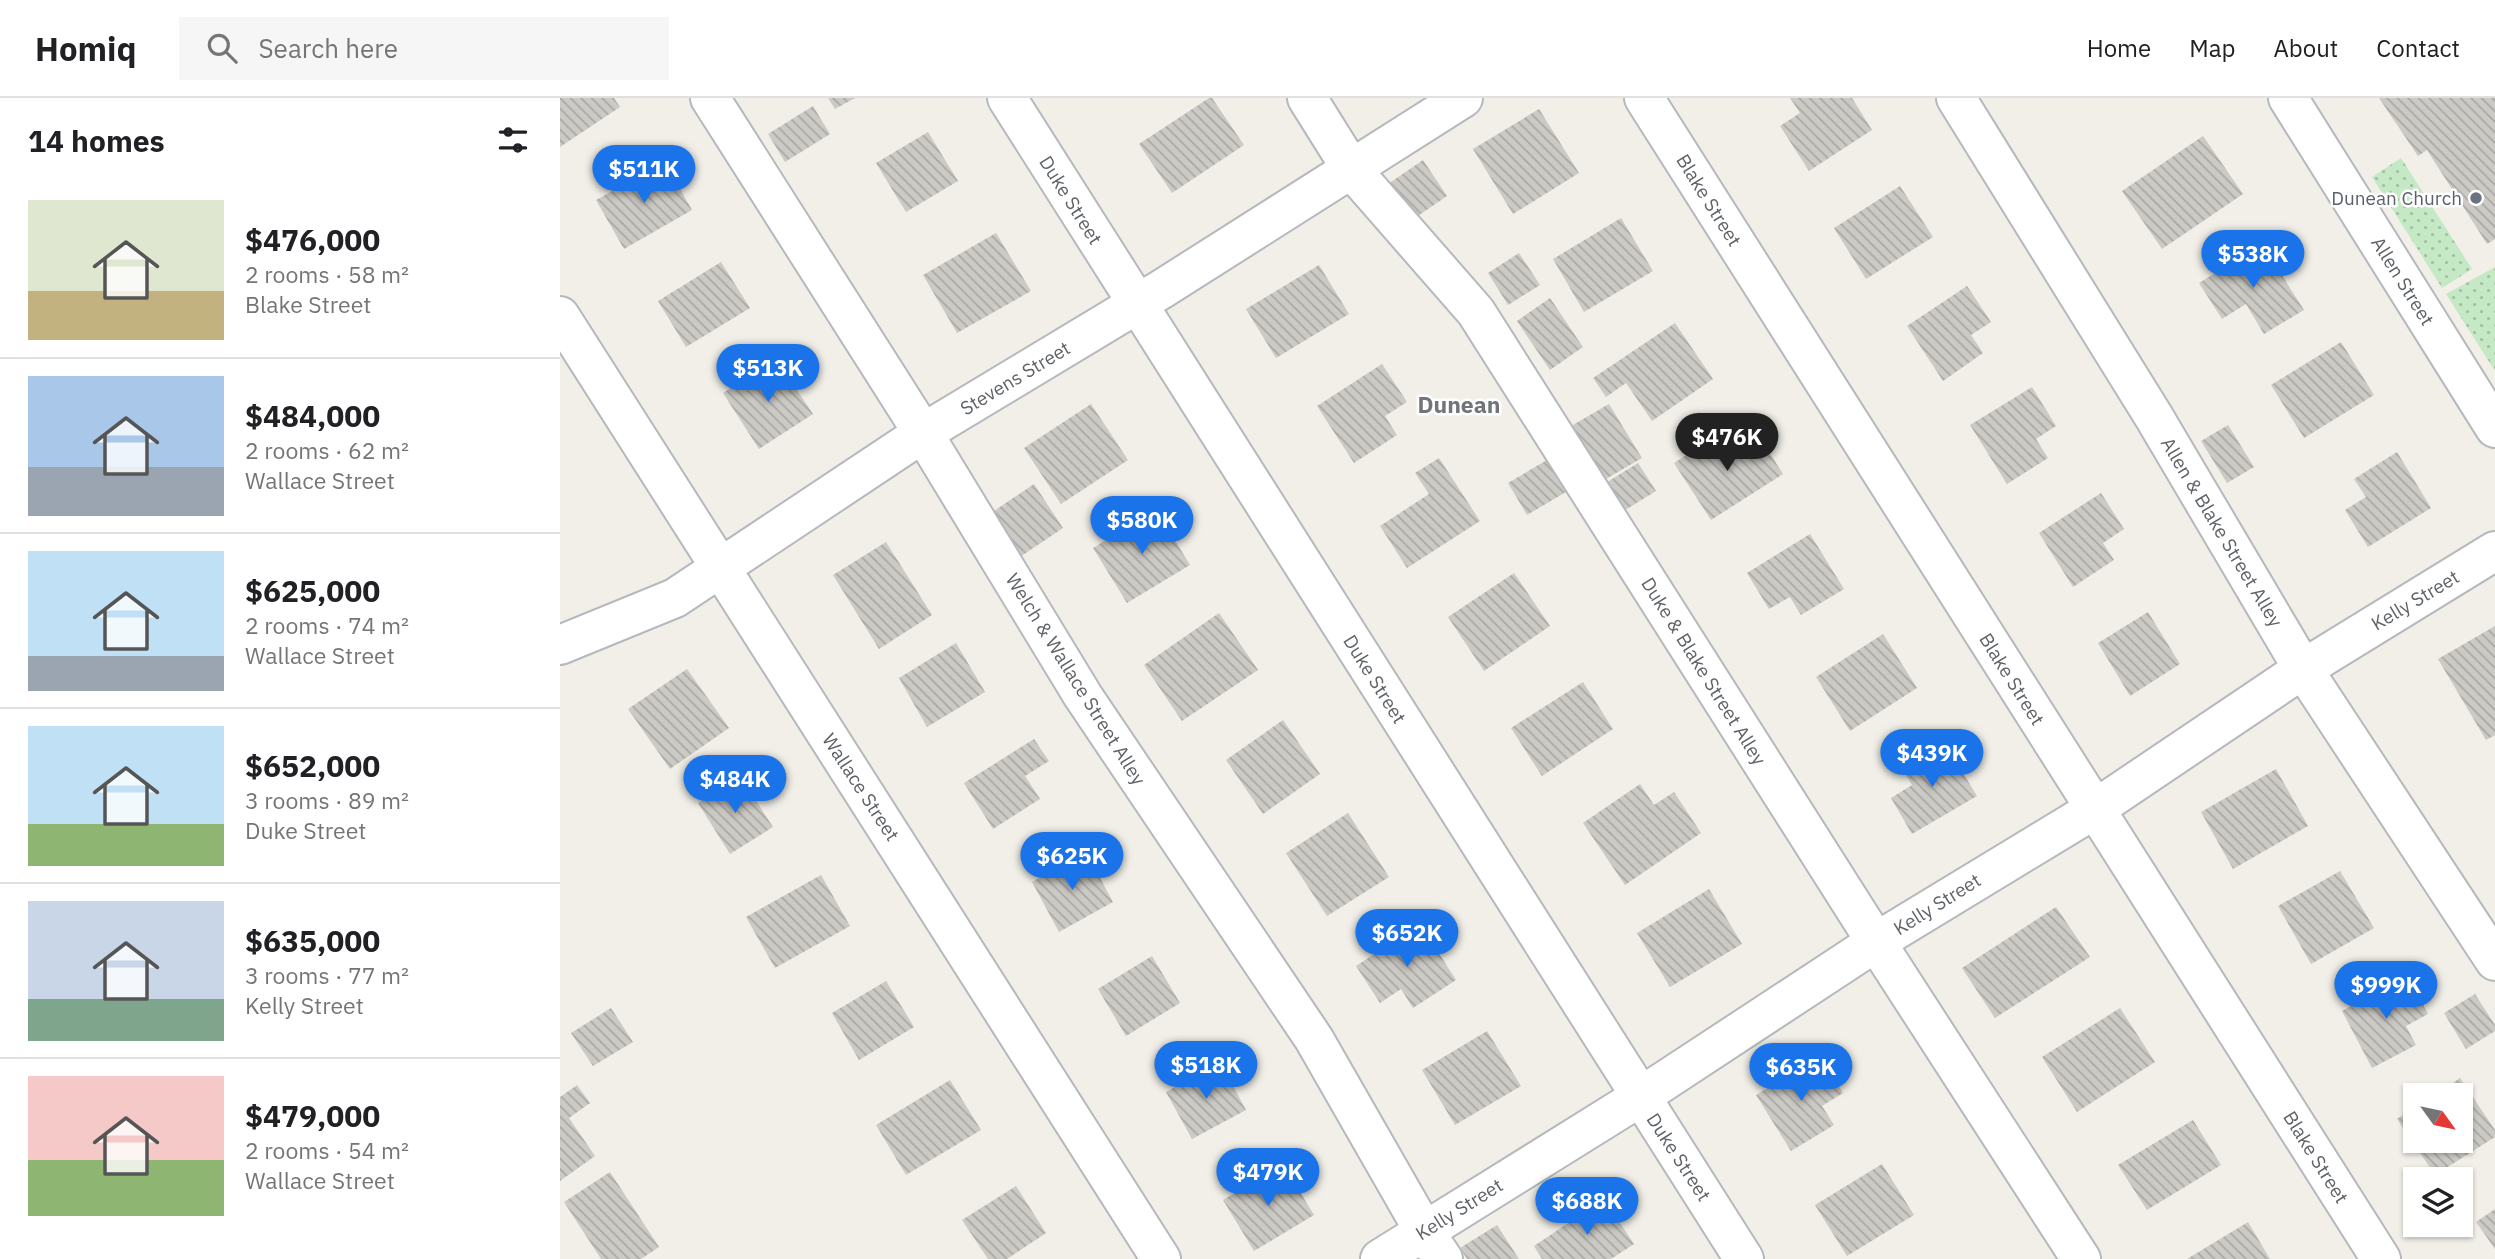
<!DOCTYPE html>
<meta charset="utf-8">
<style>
body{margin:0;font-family:"IBM Plex Sans",sans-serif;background:#f6f6f6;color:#202124;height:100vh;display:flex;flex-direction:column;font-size:26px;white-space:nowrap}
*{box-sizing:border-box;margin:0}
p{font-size:23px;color:#757577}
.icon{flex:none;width:38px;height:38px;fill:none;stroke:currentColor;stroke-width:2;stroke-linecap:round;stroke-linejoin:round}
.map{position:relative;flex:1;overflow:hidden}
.details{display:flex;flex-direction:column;background:#fff;width:560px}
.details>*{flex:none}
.needle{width:46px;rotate:123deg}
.buttons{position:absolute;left:1843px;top:985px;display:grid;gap:14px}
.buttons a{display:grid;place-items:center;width:70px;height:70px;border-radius:0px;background:#fff;box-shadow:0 2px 5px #0004;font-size:35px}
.price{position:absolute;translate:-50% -60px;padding:0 16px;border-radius:24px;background:#1a73e8;color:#fff;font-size:23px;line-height:46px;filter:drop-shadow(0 2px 4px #0008)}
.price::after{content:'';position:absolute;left:50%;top:42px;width:21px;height:16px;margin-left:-10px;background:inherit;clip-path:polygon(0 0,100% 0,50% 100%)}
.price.current{background:#222;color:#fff}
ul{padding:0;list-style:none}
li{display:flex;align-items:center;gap:21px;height:175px;padding:0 28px}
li+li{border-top:2px solid #e0e0e0}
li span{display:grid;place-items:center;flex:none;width:196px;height:140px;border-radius:0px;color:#555}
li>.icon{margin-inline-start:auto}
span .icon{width:84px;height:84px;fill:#fffc;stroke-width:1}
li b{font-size:30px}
h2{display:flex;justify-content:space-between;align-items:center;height:84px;padding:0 28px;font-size:30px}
header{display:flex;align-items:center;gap:42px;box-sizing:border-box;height:98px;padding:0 35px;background:#fff;border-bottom:2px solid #e0e0e0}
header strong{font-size:33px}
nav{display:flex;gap:38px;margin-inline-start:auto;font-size:24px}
.search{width:490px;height:63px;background:#f6f6f6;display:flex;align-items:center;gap:18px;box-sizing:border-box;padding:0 24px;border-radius:0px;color:#757577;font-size:26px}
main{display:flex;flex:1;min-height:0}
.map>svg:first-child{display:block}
.grass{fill:url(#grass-dots)}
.building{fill:url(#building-back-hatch)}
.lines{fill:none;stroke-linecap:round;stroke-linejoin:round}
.minor-casing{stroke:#b5b8bc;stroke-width:42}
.minor{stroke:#fff;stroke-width:38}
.worship-dot{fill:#6b7280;stroke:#fff;stroke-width:2.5}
.labels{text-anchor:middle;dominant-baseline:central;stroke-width:5;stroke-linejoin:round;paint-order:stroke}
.worship-label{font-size:19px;fill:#5b616d;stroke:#fff;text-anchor:end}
.street-label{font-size:19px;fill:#5f6368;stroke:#fff}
.quarter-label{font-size:23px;font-weight:bold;fill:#70757a;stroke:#fff}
</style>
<header>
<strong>Homiq</strong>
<div class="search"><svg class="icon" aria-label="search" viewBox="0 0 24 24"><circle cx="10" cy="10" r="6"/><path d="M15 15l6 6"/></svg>Search here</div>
<nav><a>Home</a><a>Map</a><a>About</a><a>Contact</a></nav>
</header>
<main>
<section class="details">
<h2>14 homes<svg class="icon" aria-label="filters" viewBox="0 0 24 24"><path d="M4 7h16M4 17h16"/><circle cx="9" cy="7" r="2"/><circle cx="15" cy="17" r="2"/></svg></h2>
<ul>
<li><span style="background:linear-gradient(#dfe7d0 65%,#c2b280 0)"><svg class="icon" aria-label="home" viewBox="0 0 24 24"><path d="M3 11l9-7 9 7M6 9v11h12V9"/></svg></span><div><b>$476,000</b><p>2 rooms · 58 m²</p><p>Blake Street</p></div></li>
<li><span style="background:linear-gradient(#a9c7e8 65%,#9aa5b1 0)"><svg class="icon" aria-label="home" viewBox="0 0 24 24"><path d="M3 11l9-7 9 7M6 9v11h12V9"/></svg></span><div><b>$484,000</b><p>2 rooms · 62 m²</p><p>Wallace Street</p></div></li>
<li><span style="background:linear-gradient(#bfe0f5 75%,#9aa5b1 0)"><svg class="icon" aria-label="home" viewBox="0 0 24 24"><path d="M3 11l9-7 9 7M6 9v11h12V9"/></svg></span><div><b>$625,000</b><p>2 rooms · 74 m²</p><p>Wallace Street</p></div></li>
<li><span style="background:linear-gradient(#bfe0f5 70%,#8fb573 0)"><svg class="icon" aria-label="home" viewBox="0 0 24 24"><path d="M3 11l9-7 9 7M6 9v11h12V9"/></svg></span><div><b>$652,000</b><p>3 rooms · 89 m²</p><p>Duke Street</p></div></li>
<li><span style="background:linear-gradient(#c9d6e8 70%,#7fa58c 0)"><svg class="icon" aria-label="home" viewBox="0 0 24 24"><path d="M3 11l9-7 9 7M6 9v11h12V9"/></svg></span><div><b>$635,000</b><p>3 rooms · 77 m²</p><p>Kelly Street</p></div></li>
<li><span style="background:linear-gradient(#f6c9c9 60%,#8fb573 0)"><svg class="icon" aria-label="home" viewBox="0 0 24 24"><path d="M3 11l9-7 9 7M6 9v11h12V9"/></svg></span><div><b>$479,000</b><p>2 rooms · 54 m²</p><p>Wallace Street</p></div></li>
</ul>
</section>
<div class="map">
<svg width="1935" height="1161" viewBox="0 0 1935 1161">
<defs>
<pattern id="grass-dots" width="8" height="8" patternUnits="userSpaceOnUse" patternTransform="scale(1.75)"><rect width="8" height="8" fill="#c5e8c5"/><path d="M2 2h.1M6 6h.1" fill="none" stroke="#a3c0a4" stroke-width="1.8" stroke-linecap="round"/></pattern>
<pattern id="building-back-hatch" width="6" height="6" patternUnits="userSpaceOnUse" patternTransform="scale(1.75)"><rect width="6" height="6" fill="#cccac5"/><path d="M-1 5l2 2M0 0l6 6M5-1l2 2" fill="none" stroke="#a9a8a4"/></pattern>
</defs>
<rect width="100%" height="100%" fill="#f1efe8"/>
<path class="grass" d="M 1841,60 L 1912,171 L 1882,190 L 1812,79 Z
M 1935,169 L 1935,273 L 1886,196 Z"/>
<path class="building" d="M 0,0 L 54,0 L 60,9 L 0,49 Z
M 268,0 L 295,0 L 275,11 Z
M 649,0 L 652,0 L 684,47 L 612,95 L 579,46 Z
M 1230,0 L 1292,0 L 1312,32 L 1249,73 L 1220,28 L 1240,15 Z
M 1819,0 L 1935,0 L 1935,141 L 1927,146 L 1867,52 L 1858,58 Z
M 253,8 L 270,36 L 225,64 L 208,36 Z
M 979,11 L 1019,75 L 953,116 L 913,51 Z
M 368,34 L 398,83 L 346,114 L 316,65 Z
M 1643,38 L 1683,96 L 1602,151 L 1562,93 Z
M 863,62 L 887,98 L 852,122 L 828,86 Z
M 105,64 L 132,112 L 64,151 L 36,102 Z
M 1340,88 L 1373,139 L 1306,181 L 1274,130 Z
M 1061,120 L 1093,173 L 1024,214 L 993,161 Z
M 436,135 L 471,193 L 397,235 L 363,177 Z
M 1702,146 L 1744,212 L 1704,236 L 1686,206 L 1662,221 L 1639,185 Z
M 959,155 L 980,187 L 948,207 L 928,175 Z
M 161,164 L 190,210 L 126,249 L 98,203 Z
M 759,167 L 789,216 L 716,260 L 686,211 Z
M 1407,188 L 1431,224 L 1411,237 L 1423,255 L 1383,283 L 1347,228 Z
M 990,200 L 1023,249 L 990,272 L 957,223 Z
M 1115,225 L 1153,281 L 1092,323 L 1066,285 L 1046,299 L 1033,280 Z
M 1781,244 L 1814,297 L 1744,340 L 1711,287 Z
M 216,261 L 253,316 L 199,351 L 163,295 Z
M 822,266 L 847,304 L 825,318 L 837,337 L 794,365 L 757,308 Z
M 1472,289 L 1496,328 L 1476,341 L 1488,360 L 1447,386 L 1410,327 Z
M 531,306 L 568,362 L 501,406 L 464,350 Z
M 1049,306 L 1082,360 L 1039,385 L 1006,331 Z
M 1668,327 L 1694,369 L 1667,385 L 1641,343 Z
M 1162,334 L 1175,353 L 1199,338 L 1223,376 L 1151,422 L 1114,365 Z
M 1837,354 L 1871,410 L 1808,449 L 1785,412 L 1806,399 L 1794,381 Z
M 879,360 L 920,423 L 847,470 L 820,428 L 869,396 L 855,375 Z
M 987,362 L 1006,394 L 967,417 L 948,385 Z
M 1078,365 L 1096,393 L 1062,414 L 1044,386 Z
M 474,386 L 503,430 L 457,461 L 428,417 Z
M 1541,395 L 1564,431 L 1543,445 L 1554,462 L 1513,489 L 1479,435 Z
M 596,411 L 630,467 L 567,505 L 533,450 Z
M 1250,436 L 1284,491 L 1241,517 L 1230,499 L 1209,511 L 1187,475 Z
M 326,444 L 372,517 L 319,551 L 273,477 Z
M 954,475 L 990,528 L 924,573 L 888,519 Z
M 1588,514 L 1620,566 L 1570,598 L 1538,545 Z
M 659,515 L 698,572 L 622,623 L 584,567 Z
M 1935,528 L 1935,637 L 1926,642 L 1878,561 Z
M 1323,536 L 1357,590 L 1290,633 L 1256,579 Z
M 396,545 L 425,594 L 367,629 L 339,580 Z
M 127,571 L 169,630 L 110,671 L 68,611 Z
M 1023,584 L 1053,631 L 982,678 L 951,630 Z
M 723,622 L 760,676 L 703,716 L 666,662 Z
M 474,641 L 489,663 L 465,678 L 480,701 L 433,731 L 404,685 Z
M 1384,644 L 1417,698 L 1352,736 L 1331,700 L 1352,687 L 1341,669 Z
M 1716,671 L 1748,728 L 1673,771 L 1641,714 Z
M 180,678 L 213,729 L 170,756 L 138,705 Z
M 1080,686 L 1094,707 L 1114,694 L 1141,735 L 1065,787 L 1023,725 Z
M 788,715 L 829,779 L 767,818 L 726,755 Z
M 526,754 L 553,804 L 499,834 L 472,784 Z
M 1780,773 L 1814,830 L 1751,866 L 1718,808 Z
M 261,777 L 290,828 L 215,870 L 186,819 Z
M 1149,791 L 1182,846 L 1110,889 L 1077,835 Z
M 1496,809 L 1530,859 L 1435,920 L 1402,870 Z
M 860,826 L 896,882 L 853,910 L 841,891 L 820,905 L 796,868 Z
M 592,858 L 620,905 L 566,938 L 538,891 Z
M 1847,877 L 1868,916 L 1846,928 L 1856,947 L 1812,970 L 1782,913 Z
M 326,883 L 354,929 L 299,962 L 272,915 Z
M 1915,896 L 1935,927 L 1935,933 L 1906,951 L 1884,915 Z
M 51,910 L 73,944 L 33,968 L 11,935 Z
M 1560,910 L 1595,964 L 1517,1014 L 1482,959 Z
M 927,933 L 961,988 L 895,1027 L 862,972 Z
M 1260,958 L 1283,995 L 1262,1008 L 1274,1027 L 1231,1053 L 1196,997 Z
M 660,964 L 686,1012 L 632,1041 L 606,994 Z
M 1900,980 L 1935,1032 L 1935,1039 L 1875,1077 L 1837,1021 L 1855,1009 L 1855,1043 L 1900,1043 L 1900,998 L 1874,998 Z
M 390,982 L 421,1032 L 346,1077 L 316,1027 Z
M 17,987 L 30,1005 L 9,1020 L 35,1058 L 0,1083 L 0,999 Z
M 1633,1022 L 1661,1067 L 1587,1112 L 1558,1067 Z
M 723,1066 L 754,1117 L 694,1153 L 663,1102 Z
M 1322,1066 L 1354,1117 L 1287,1158 L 1255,1107 Z
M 50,1074 L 99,1149 L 81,1161 L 41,1161 L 4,1104 Z
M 456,1088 L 486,1135 L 447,1161 L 428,1161 L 402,1122 Z
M 1044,1101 L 1074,1146 L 1051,1161 L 982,1161 L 974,1148 Z
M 1935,1111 L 1935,1151 L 1916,1124 Z
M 1688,1124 L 1710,1161 L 1627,1161 Z
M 937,1127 L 959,1161 L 907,1161 L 900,1150 Z"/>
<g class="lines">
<defs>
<path id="minor" d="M 150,0 L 363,335 L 523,598 L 754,941 L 864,1133 L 883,1161
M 447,0 L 1184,1161
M 747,0 L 792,72 L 916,214 L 1316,844 L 1521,1161
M 1084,0 L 1821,1161
M 1396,0 L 1594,319 L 1743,571 L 1935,863
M 1728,0 L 1935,330
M 0,218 L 601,1161
M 0,547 L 115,500 L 363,335 L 602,191 L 903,0
M 820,1161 L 1080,999 L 1316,844 L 1535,711 L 1743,571 L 1935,453"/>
</defs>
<use href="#minor" class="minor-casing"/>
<use href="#minor" class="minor"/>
</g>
<circle class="worship-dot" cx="1916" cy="100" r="7"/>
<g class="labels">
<g class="worship-label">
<text x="1902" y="100">Dunean Church</text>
</g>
<g class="street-label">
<text transform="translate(511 102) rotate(58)">Duke Street</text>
<text transform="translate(1149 102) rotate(58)">Blake Street</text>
<text transform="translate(1843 183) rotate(58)">Allen Street</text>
<text transform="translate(455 280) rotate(-31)">Stevens Street</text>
<text transform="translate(1662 434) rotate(59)">Allen &amp; Blake Street Alley</text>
<text transform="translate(1855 502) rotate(-31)">Kelly Street</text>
<text transform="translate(1144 573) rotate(58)">Duke &amp; Blake Street Alley</text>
<text transform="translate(516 581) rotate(58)">Welch &amp; Wallace Street Alley</text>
<text transform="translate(815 581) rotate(58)">Duke Street</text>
<text transform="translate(1452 581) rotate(58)">Blake Street</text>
<text transform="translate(301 689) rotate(57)">Wallace Street</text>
<text transform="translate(1377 806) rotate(-32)">Kelly Street</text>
<text transform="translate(1119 1059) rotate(57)">Duke Street</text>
<text transform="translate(1756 1059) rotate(58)">Blake Street</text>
<text transform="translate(899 1111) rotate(-32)">Kelly Street</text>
</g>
<g class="quarter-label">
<text x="899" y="306">Dunean</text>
</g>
</g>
</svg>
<div class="buttons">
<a><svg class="needle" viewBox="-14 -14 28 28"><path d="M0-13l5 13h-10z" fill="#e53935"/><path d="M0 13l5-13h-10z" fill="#757577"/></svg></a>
<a><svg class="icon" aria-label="layers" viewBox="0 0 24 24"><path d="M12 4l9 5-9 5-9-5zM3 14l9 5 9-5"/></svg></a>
</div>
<b class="price" style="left:84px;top:107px">$511K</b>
<b class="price" style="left:1693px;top:192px">$538K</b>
<b class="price" style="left:208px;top:306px">$513K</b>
<b class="price current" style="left:1167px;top:375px">$476K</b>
<b class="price" style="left:582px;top:458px">$580K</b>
<b class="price" style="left:1372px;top:691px">$439K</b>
<b class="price" style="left:175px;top:717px">$484K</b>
<b class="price" style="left:512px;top:794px">$625K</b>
<b class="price" style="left:847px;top:871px">$652K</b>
<b class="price" style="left:1826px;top:923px">$999K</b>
<b class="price" style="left:646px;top:1003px">$518K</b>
<b class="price" style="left:1241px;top:1005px">$635K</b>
<b class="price" style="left:708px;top:1110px">$479K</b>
<b class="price" style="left:1027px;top:1139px">$688K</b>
</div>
</main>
